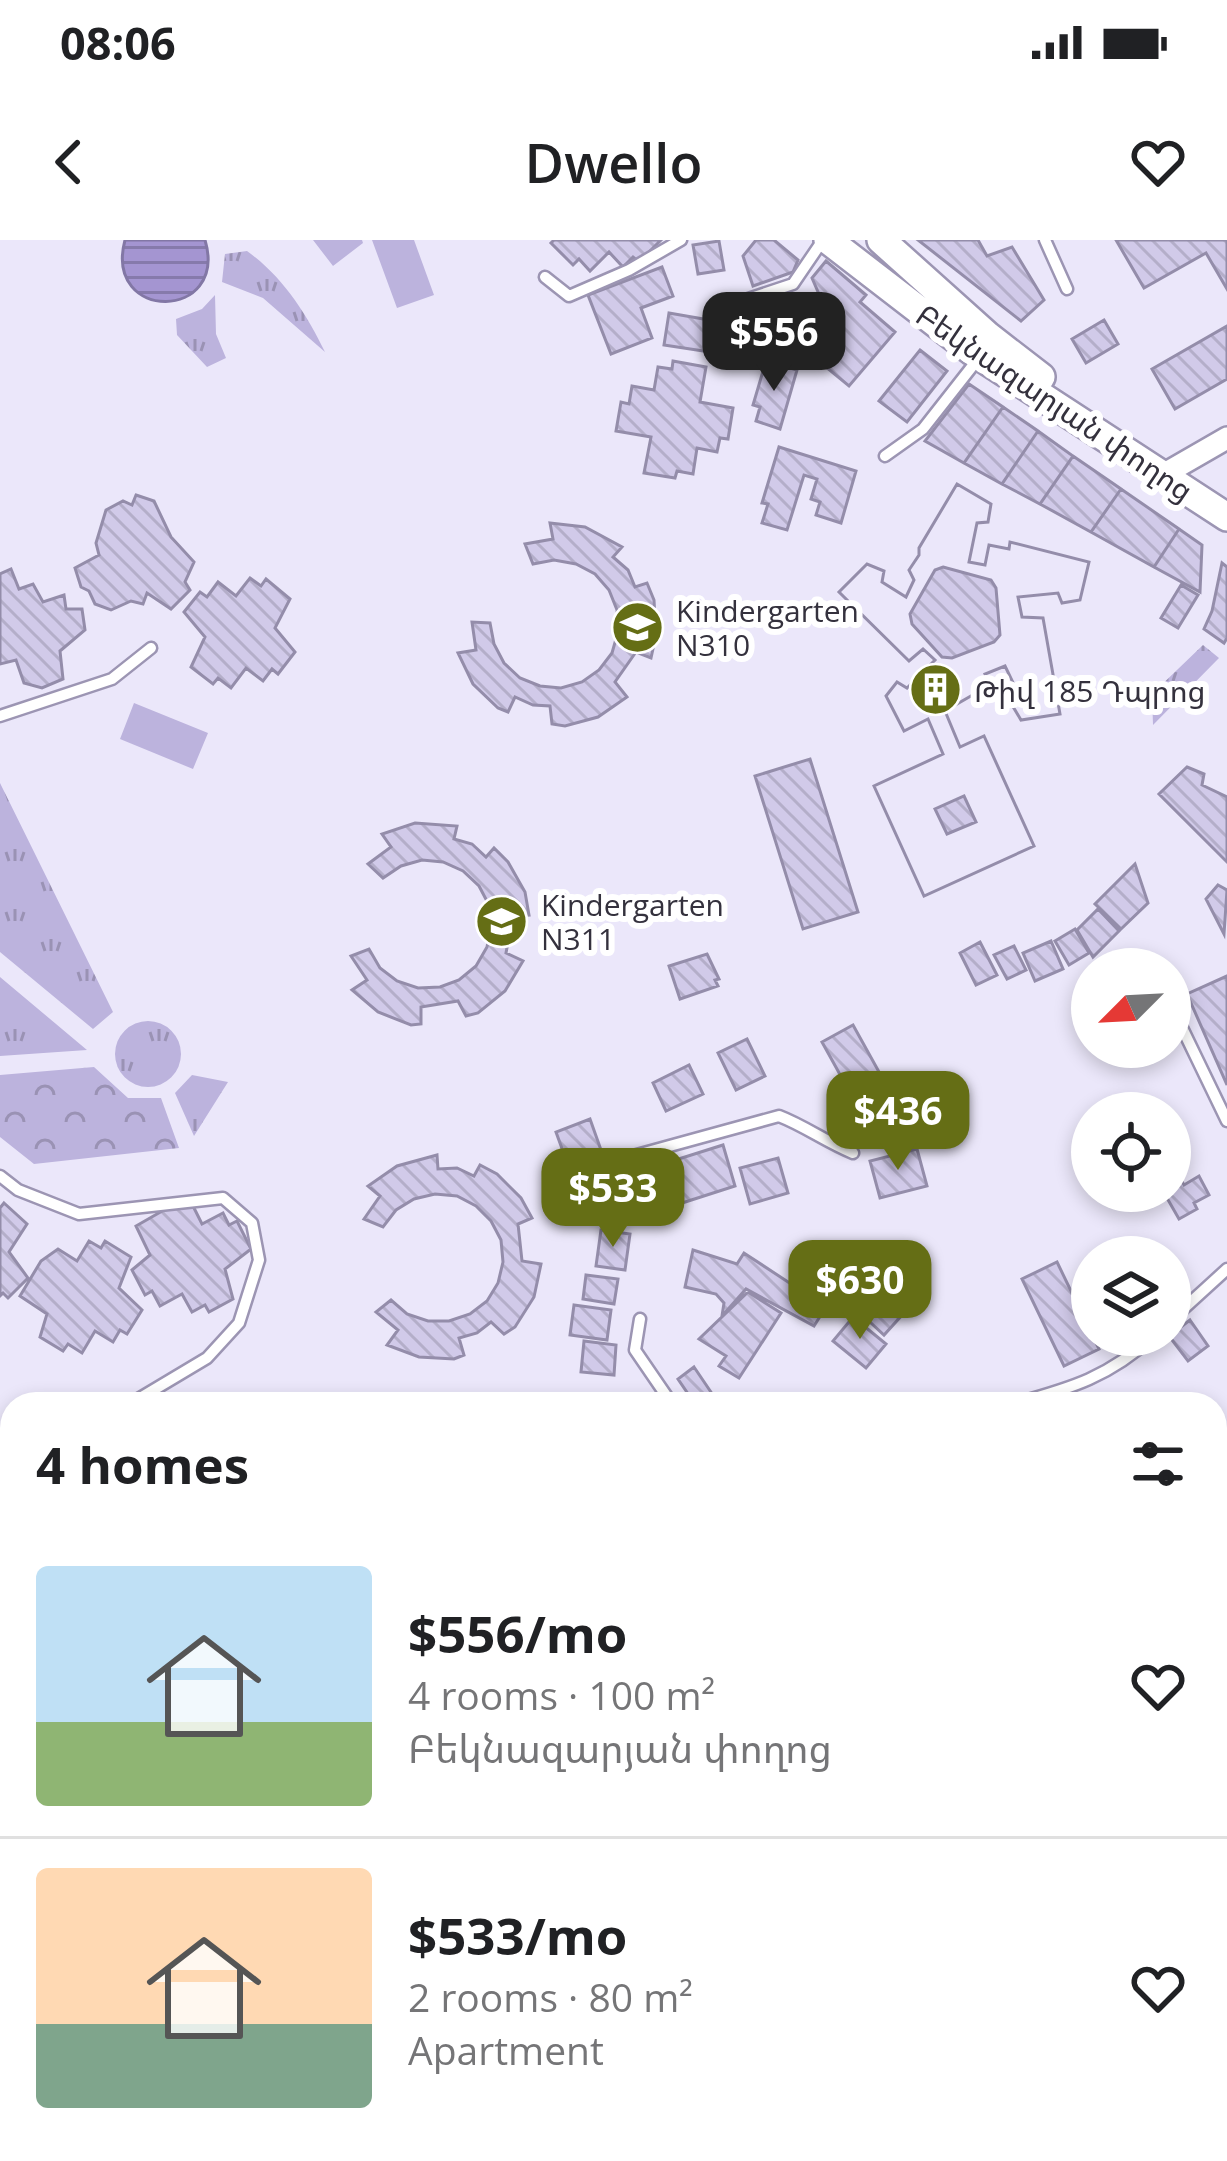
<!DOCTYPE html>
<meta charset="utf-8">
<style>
body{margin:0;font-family:"Open Sans","Noto Sans Armenian",sans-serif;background:#f2f2f2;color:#202124;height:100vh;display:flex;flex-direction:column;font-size:45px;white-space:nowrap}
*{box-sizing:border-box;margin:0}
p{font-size:39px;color:#757577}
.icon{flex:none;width:66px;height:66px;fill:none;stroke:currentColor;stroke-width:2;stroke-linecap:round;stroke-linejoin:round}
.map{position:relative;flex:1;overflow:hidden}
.side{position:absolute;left:0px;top:1152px;width:1227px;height:771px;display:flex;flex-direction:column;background:#fff;border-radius:36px 36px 0 0;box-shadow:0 6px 18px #0003}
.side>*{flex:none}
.needle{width:78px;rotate:246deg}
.buttons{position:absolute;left:1071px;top:708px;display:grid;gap:24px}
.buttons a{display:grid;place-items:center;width:120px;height:120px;border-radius:50%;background:#fff;box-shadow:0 6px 18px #0003;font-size:60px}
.price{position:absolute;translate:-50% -102px;padding:0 27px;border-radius:24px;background:#656e15;color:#fff;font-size:39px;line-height:78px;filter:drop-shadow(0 3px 6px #0008)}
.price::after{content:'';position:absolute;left:50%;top:72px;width:36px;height:27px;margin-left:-18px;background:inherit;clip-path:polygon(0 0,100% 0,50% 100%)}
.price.current{background:#222;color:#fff}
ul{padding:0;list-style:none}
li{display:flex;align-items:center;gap:36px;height:300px;padding:0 36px}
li+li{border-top:3px solid #e0e0e0}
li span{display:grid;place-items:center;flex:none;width:336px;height:240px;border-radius:12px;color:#555}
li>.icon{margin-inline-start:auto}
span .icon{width:144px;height:144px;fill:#fffc;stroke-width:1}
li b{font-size:51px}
h2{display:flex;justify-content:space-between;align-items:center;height:144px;padding:0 36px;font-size:51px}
.status{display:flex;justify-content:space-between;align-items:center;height:84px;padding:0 60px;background:#fff;direction:ltr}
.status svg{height:33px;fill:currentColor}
header{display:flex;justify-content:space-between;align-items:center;height:156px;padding:0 36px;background:#fff;font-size:54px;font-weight:600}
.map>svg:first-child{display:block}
.grass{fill:url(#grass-tufts)}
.park{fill:url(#park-crowns)}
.garden{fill:#bcb3dd}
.water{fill:url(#water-rules);stroke:#8277a5;stroke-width:3}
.building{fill:url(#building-back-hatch);stroke:#948daa;stroke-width:3;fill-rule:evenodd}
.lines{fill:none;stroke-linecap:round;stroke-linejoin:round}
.lane-casing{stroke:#9c95b3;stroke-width:15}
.street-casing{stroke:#9c95b3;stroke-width:26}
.secondary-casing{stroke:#9c95b3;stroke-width:32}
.lane{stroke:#fff;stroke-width:10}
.street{stroke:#fff;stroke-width:21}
.secondary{stroke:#fff;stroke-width:27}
.labels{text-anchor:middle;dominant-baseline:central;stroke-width:12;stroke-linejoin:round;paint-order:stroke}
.street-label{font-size:30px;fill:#34313d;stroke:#fff}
.poi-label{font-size:30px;fill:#34313d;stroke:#fff;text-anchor:start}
</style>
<div class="status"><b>08:06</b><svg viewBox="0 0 49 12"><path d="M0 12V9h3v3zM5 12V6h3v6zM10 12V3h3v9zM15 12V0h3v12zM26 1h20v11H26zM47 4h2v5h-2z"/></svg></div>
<header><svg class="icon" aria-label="back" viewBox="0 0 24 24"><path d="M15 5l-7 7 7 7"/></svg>Dwello<svg class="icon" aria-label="heart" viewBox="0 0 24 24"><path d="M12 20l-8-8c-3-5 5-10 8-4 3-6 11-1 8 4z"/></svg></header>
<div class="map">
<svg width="1227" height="1921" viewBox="0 0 1227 1921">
<defs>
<pattern id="grass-tufts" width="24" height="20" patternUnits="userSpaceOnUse" patternTransform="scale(3)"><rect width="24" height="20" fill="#bcb3dd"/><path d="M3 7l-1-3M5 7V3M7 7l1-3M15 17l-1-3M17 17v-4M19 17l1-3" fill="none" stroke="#9a92b4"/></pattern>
<pattern id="park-crowns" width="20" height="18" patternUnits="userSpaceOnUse" patternTransform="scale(3)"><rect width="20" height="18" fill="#bcb3dd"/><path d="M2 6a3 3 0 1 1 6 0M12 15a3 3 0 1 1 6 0" fill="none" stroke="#9a92b4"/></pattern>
<pattern id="water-rules" width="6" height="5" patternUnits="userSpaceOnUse" patternTransform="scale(3)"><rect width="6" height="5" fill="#a495d1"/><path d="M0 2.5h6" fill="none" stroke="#867aab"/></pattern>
<pattern id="building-back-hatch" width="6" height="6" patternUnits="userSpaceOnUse" patternTransform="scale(3)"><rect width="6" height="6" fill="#d1cae9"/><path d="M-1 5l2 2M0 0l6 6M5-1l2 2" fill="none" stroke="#b4aec9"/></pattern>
</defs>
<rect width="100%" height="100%" fill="#ebe7fa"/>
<path class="grass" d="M 313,0 L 362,0 L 363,3 L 333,26 Z
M 247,11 C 283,37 306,73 325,112 L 263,58 L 222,42 L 225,14 Z
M 215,55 L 216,94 L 226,118 L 207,127 L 177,95 L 176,79 L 202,69 Z
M 1203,405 L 1219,418 L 1153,485 L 1152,454 Z
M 0,543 L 113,772 L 93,789 L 0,712 Z
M 0,737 L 87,810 L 0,816 Z
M115 814a33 33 0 1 1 66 0a33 33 0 1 1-66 0Z
M 192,835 L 228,842 L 194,896 L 175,853 Z"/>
<path class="park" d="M 94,827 L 128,858 L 161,858 L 179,908 L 34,924 L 0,897 L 0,835 Z
M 12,1402 L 12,1532 L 0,1523 L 0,1410 Z"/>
<path class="garden" d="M 372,0 L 414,0 L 434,55 L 397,68 Z
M 134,463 L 208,493 L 193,529 L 120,499 Z"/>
<path class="water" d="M 125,0 L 205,0 C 229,81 103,83 125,0 Z"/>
<path class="building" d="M 554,0 L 661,0 L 639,22 L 633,17 L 623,27 L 609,12 L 590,31 L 579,19 L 573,25 L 551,3 Z
M 756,0 L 774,0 L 798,20 L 793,32 L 753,46 L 743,16 Z
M 918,0 L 978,0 L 987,16 L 1012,7 L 1044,60 L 1021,81 Z
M 1116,0 L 1227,0 L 1227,49 L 1206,13 L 1144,48 Z
M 719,1 L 724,30 L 698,34 L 693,5 Z
M 826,21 L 866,55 L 860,62 L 895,92 L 849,146 L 815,118 L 817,77 L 825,68 L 812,38 Z
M 662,27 L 673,56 L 641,68 L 652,98 L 611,114 L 588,55 Z
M 669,73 L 715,81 L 710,112 L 664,105 Z
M 1104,80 L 1118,104 L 1086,123 L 1072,99 Z
M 1227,86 L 1227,139 L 1175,169 L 1152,129 Z
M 920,110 L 947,131 L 907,182 L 879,161 Z
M 673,121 L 706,127 L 700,162 L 733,168 L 728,199 L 720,198 L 717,212 L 697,208 L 693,234 L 677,231 L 675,238 L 644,233 L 651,197 L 616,191 L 621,162 L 629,164 L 632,146 L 654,150 L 658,127 L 672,129 Z
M 766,121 L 797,130 L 780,189 L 756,181 L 760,167 L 753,165 Z
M 969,144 L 1003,167 L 964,223 L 925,201 Z
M 1003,167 L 1038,191 L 1002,244 L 964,223 Z
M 1038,191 L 1073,216 L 1040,264 L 1002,244 Z
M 779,207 L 856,231 L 841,283 L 816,275 L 820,262 L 811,259 L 817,239 L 804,235 L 787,290 L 762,283 L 768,264 L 762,263 Z
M 1073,216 L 1121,249 L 1091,292 L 1040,264 Z
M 957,244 L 991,264 L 988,282 L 977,283 L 969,322 L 985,325 L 989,305 L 1009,309 L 1010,302 L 1089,322 L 1080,360 L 1062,363 L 1058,353 L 1018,357 L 1022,377 L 1043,378 L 1060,474 L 1021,480 L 1012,465 L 1020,457 L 1005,426 L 985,434 L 990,445 L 945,471 L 960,507 L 984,496 L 1034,606 L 924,656 L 874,546 L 943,514 L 928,479 L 904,491 L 886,456 L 897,442 L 907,448 L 935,420 L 923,409 L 909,421 L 839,352 L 867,324 L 884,331 L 882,342 L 906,357 L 914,340 L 909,330 L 919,315 L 919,308 ZM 943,327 L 991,340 L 996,348 L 1000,395 L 994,402 L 952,418 L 942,417 L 912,384 L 910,374 L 935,330 ZM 964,556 L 976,582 L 947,594 L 935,569 Z
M 957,244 L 991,264 L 988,282 L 977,283 L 969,322 L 985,325 L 989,305 L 1009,309 L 1010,302 L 1089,322 L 1080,360 L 1062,363 L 1058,353 L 1018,357 L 1022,377 L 1043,378 L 1060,474 L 1021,480 L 1012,465 L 1020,457 L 1005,426 L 985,434 L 990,445 L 945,471 L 960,507 L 984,496 L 1034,606 L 924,656 L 874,546 L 943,514 L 928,479 L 904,491 L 886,456 L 897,442 L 907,448 L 935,420 L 923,409 L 909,421 L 839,352 L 867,324 L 884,331 L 882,342 L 906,357 L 914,340 L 909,330 L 919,315 L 919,308 Z
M 1121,249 L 1179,289 L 1154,327 L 1091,292 Z
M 136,255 L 154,261 L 171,297 L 194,322 L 185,342 L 190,350 L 171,369 L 147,353 L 143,364 L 131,361 L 111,370 L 95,364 L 89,351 L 81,347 L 75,328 L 99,315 L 96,303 L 106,270 L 123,261 L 132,265 Z
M 550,283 L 585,287 L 622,307 L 613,317 L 628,330 L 635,347 L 647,343 L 654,360 L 656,395 L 651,418 L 636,412 L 615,442 L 627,457 L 598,477 L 565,486 L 552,484 L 550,466 L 533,465 L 515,457 L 508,472 L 498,468 L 473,444 L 458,413 L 476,410 L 472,382 L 490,383 L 494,404 L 504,423 L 520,438 L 540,446 L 561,448 L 582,442 L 599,430 L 612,413 L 618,392 L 617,370 L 609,350 L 595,334 L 576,324 L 554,320 L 533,324 L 525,304 L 553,299 Z
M 1179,289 L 1202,305 L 1200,352 L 1154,327 Z
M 1222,323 L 1227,327 L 1227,398 L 1224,403 L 1204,389 L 1212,371 Z
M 11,329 L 19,349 L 33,344 L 43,362 L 64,355 L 66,369 L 82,369 L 85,390 L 60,411 L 63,439 L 42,448 L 24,443 L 16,420 L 0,424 L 0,334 Z
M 250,338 L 261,346 L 266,339 L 290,359 L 275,388 L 295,412 L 278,434 L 272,429 L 263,441 L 246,428 L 231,448 L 218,438 L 213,444 L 191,427 L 205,397 L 184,372 L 200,352 L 207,357 L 218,342 L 236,356 Z
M 1181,345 L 1198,355 L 1178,388 L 1161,378 Z
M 810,519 L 858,672 L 803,689 L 755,536 Z
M 1187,527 L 1204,534 L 1202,545 L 1227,557 L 1227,622 L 1159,554 Z
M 415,583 L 457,586 L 454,599 L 472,604 L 486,617 L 494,608 L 508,622 L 525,652 L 529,675 L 513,676 L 506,713 L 523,721 L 505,751 L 478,773 L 466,776 L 458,761 L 421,767 L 421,784 L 411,785 L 378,772 L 352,750 L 367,740 L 351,716 L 369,709 L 380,728 L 397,741 L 418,748 L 440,747 L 459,740 L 476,726 L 487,707 L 491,686 L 489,665 L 479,646 L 463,631 L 443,622 L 422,620 L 401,626 L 383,638 L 368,624 L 391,607 L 382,594 Z
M 1135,624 L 1148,663 L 1121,689 L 1095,664 Z
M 1218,645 L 1227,650 L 1224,694 L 1206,659 Z
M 1098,669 L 1119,691 L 1093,717 L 1077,690 Z
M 1075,689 L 1089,713 L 1069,725 L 1055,701 Z
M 1051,701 L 1063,729 L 1035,741 L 1023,713 Z
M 980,702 L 997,735 L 976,745 L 960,713 Z
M 1014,706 L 1026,730 L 1007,739 L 994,715 Z
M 707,714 L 719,739 L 715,740 L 718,746 L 680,759 L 669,726 Z
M 1227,736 L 1227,845 L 1187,754 Z
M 853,785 L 884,841 L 853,858 L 822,802 Z
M 747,799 L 765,836 L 736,850 L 718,813 Z
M 689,825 L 703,854 L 666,871 L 653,843 Z
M 590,879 L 606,924 L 572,936 L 556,892 Z
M 723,905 L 735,946 L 682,963 L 669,922 Z
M 917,909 L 927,946 L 880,958 L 870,921 Z
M 437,915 L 438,929 L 457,928 L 474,936 L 480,925 L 497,934 L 521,958 L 532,978 L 518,984 L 522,1021 L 541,1024 L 534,1057 L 515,1087 L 504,1094 L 491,1082 L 477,1093 L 459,1098 L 464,1115 L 454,1119 L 419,1117 L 387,1105 L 398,1090 L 376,1072 L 391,1060 L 407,1074 L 428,1081 L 449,1081 L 470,1074 L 487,1061 L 498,1043 L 503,1022 L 501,1000 L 491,981 L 476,966 L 457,956 L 435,954 L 414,959 L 396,970 L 383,987 L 364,979 L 380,956 L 368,946 L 397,926 Z
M 778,918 L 788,953 L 750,964 L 740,928 Z
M 1177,933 L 1184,945 L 1199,936 L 1209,955 L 1194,963 L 1197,969 L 1179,979 L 1163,951 L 1170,951 L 1170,937 Z
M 4,963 L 27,984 L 9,1012 L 28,1038 L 8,1058 L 3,1053 L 0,1056 L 0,968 Z
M 192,964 L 202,984 L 223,973 L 229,985 L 237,981 L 251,1009 L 225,1029 L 233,1059 L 209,1072 L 205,1065 L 192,1072 L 182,1054 L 160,1066 L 152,1051 L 145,1055 L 132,1030 L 150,1015 L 136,986 L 171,966 Z
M 601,990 L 630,994 L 625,1030 L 596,1026 Z
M 89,1001 L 101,1008 L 105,1001 L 131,1017 L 119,1048 L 142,1070 L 127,1094 L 120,1090 L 113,1102 L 95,1091 L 82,1113 L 68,1104 L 63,1111 L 40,1097 L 47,1074 L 20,1056 L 41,1021 L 58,1009 L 77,1021 Z
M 693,1010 L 737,1024 L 744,1013 L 826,1067 L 814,1086 L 746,1049 L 722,1076 L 724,1063 L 716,1054 L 685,1047 Z
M 1057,1022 L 1099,1109 L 1064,1126 L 1022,1039 Z
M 586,1035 L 618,1039 L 614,1064 L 583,1059 Z
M 875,1049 L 903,1074 L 884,1095 L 857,1070 Z
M 748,1052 L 781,1073 L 739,1138 L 719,1126 L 726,1116 L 699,1099 Z
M 574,1065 L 611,1070 L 607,1100 L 570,1095 Z
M 853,1077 L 886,1104 L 866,1128 L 833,1101 Z
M 1190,1080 L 1208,1106 L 1188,1121 L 1169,1096 Z
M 584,1101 L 616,1105 L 614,1135 L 581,1132 Z
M 694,1127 L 719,1164 L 695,1164 L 678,1139 Z
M 868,1154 L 869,1164 L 777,1164 L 777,1158 Z
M 1215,1296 L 1217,1304 L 1221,1339 L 1215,1338 Z
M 1227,1399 L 1227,1453 L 1218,1459 L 1215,1411 L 1220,1413 Z
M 1222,1635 L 1227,1653 L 1227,1711 L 1215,1714 L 1215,1637 Z
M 1223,1759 L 1227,1759 L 1227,1798 L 1223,1798 Z
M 2,1829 L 12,1829 L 12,1911 L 51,1911 L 51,1921 L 3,1921 L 0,1904 Z
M 1215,1841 L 1227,1841 L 1227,1860 L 1215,1860 Z
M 103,1911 L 192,1911 L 192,1917 L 122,1921 L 121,1916 Z
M 212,1911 L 324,1911 L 323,1918 L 315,1917 L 315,1921 L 212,1921 Z
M 363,1911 L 409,1911 L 408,1921 L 364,1919 Z
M 633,1911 L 664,1911 L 652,1921 L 641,1921 Z
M 668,1911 L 680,1911 L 686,1919 L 655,1921 Z
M 817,1911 L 836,1911 L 839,1921 L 819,1921 Z"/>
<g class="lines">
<defs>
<path id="lane" d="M 1045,0 L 1067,49
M 545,37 L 569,56 L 629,30 L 681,0
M 748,59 L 793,44 L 823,0
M 885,216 L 923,189 L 978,119
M 0,476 L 112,439 L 151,408
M 1170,763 L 1227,881
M 633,916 L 779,876 C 805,886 826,902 853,913
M 0,936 L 18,950 L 79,974 L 223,958 L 252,983 L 259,1020 L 239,1083 L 207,1118 L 130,1164
M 640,1079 L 635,1110 L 672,1164
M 1170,1081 L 1227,1029
M 1013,1164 C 1072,1148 1109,1137 1155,1095
M 0,1418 L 12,1412
M 0,1571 L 12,1578
M 598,1911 L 606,1921"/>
<path id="street" d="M 1161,236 L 1227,198"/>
<path id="secondary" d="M 828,0 L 972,111 L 1227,277
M 881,0 L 988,96 L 1041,137"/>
</defs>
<use href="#lane" class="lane-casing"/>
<use href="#street" class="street-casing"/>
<use href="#secondary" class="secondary-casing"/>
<use href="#lane" class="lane"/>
<use href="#street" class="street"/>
<use href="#secondary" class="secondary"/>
</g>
<defs>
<symbol id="school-disc" viewBox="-11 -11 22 22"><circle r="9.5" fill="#656e15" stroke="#fff"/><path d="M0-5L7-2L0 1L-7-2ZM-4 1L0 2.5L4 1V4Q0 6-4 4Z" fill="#fff"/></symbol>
<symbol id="building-disc" viewBox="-11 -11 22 22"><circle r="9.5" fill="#656e15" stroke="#fff"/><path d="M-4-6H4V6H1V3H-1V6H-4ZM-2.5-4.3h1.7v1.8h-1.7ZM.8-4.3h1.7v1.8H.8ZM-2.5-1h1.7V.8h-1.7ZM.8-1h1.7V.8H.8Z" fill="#fff"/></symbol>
</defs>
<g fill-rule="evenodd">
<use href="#school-disc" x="608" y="358" width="59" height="59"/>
<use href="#building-disc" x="906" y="420" width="59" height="59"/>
<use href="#school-disc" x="472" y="652" width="59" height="59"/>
</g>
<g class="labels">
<g class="street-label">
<text transform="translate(1055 162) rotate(34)">Բեկնազարյան փողոց</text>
</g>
<g class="poi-label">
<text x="676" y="370">Kindergarten<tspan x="676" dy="34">N310</tspan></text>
<text x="974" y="450">Թիվ 185 Դպրոց</text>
<text x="541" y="664">Kindergarten<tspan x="541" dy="34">N311</tspan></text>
</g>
</g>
</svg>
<div class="buttons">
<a><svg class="needle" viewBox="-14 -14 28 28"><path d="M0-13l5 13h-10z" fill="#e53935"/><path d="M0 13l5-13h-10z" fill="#757577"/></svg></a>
<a><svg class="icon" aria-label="locate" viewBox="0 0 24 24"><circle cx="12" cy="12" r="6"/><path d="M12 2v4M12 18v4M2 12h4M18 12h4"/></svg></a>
<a><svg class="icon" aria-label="layers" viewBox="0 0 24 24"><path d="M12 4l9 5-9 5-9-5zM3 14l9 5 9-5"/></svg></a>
</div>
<b class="price current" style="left:774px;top:154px">$556</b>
<b class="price" style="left:898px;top:933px">$436</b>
<b class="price" style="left:613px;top:1010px">$533</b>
<b class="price" style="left:860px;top:1102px">$630</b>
<section class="side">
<h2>4 homes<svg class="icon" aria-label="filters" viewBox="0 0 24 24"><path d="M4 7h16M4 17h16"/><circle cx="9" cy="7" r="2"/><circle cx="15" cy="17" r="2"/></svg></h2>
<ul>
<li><span style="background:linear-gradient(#bfe0f5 65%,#8fb573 0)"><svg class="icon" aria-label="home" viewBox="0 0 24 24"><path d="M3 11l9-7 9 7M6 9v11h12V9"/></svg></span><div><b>$556/mo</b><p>4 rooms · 100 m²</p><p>Բեկնազարյան փողոց</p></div><svg class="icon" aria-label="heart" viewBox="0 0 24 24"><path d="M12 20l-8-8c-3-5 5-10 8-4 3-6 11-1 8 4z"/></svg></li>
<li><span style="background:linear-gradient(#ffd9b3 65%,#7fa58c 0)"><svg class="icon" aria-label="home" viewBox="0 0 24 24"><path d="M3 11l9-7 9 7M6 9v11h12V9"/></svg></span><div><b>$533/mo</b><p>2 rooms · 80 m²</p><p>Apartment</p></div><svg class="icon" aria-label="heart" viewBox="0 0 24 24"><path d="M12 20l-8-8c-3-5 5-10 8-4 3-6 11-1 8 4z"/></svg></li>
</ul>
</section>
</div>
